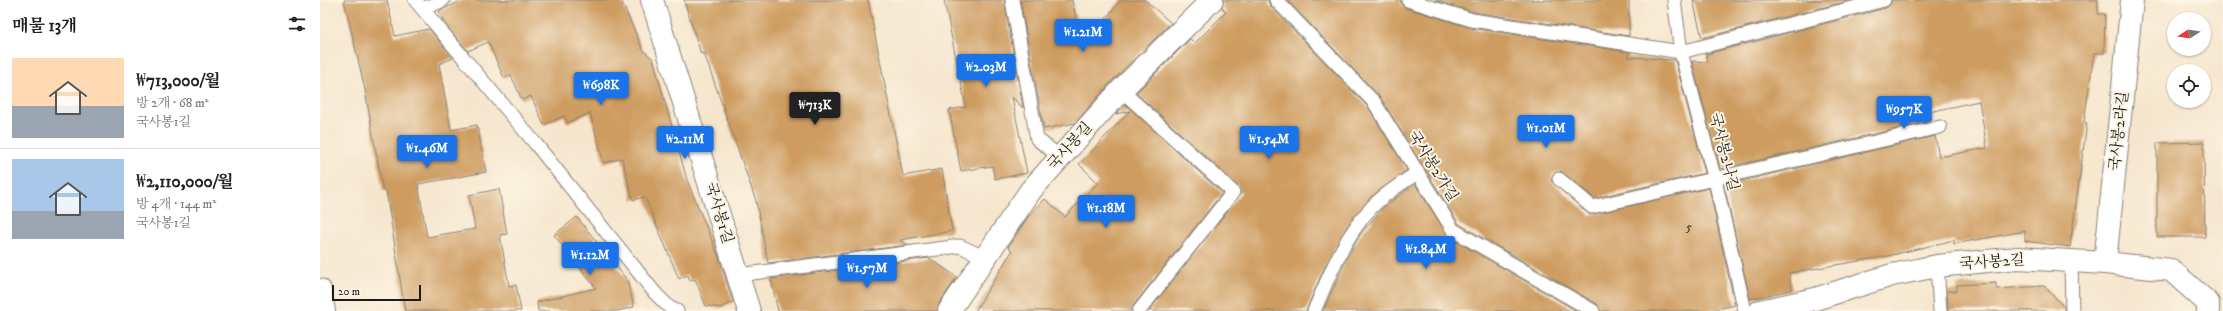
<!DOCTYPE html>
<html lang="ko">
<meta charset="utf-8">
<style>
body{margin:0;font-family:"IM FELL DW Pica","Noto Serif KR",serif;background:#f6f6f6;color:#222;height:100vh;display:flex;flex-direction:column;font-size:15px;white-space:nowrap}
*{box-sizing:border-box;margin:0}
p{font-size:13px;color:#767676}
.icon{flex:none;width:22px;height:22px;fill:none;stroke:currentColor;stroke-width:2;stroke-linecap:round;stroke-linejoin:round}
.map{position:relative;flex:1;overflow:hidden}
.details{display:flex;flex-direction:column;background:#fff;width:320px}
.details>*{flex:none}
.needle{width:26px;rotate:258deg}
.buttons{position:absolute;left:1847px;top:12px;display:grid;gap:8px}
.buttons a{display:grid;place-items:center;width:44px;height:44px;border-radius:50%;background:#fff;box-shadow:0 1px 3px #0004;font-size:20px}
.scale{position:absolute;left:12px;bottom:10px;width:89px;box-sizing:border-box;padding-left:4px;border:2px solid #1c1c1c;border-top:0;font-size:11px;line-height:14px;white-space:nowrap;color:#1c1c1c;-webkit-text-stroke:3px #fcf5e5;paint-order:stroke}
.price{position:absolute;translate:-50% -34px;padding:0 9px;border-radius:4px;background:#1a73e8;color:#fff;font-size:13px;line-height:26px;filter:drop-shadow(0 1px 2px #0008)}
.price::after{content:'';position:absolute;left:50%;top:24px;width:12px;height:9px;margin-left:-6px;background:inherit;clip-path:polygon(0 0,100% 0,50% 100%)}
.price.current{background:#222;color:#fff}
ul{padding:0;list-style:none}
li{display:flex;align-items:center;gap:12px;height:100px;padding:0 12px}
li+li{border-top:1px solid #e0e0e0}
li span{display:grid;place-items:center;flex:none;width:112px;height:80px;border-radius:0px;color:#555}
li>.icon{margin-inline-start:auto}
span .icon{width:48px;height:48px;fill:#fffc;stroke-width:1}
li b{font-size:17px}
h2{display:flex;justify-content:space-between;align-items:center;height:48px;padding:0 12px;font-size:17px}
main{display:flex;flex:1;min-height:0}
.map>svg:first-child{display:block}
.building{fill:#ce9c60}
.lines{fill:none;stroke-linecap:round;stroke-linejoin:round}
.service-casing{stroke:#898174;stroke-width:15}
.minor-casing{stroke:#898174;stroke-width:24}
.tertiary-casing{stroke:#898174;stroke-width:24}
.primary-casing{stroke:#898174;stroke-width:24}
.service{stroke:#fff;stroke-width:13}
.minor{stroke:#fff;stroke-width:22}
.tertiary{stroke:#fff;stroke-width:22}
.primary{stroke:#fff;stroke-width:22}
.labels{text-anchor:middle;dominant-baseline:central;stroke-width:4;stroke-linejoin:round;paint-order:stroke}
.number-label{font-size:13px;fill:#483c2d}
.street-label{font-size:15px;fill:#1c1c1c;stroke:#fcf5e5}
</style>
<main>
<section class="details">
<h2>매물 13개<svg class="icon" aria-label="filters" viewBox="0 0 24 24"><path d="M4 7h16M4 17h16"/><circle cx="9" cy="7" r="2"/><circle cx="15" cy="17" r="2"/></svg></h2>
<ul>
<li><span style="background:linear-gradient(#ffd9b3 60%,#9aa5b1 0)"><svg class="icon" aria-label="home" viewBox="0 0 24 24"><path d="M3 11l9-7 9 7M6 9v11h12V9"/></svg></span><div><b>₩713,000/월</b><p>방 2개 · 68 m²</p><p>국사봉1길</p></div></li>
<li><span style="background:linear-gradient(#a9c7e8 65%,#9aa5b1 0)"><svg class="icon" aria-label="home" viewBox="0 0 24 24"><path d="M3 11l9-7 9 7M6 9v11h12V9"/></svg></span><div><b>₩2,110,000/월</b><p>방 4개 · 144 m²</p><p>국사봉1길</p></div></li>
</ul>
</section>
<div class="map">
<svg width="1903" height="311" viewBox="0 0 1903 311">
<rect width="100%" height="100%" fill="#fcf5e5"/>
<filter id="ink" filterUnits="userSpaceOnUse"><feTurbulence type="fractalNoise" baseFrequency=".025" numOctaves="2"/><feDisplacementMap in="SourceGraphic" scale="8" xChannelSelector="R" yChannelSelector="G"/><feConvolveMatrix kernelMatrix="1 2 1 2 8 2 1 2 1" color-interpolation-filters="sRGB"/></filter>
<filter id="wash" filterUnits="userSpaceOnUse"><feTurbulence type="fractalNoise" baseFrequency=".012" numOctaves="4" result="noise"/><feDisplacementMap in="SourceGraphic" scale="16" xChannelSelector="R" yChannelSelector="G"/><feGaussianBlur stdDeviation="0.9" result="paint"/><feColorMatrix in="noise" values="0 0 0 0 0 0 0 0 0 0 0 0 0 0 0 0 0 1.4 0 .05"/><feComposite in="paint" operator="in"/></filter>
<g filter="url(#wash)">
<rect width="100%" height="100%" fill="#f6e6cd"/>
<g id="blocks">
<path class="building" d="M 24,0 L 67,0 L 75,36 L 109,29 L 133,58 L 119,64 L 131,130 L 157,125 L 166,172 L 98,184 L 107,237 L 155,229 L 149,195 L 179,189 L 187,234 L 180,235 L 189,286 L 196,285 L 201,311 L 85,311 L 66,190 L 63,191 L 44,85 Z
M 144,0 L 301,0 L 323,50 L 333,59 L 367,180 L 398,255 L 413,302 L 401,308 L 386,306 L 375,279 L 370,281 L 368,275 L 359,279 L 325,197 L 313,200 L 302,158 L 284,163 L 270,113 L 247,123 L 244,116 L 224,125 L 211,96 L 202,100 L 191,75 L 184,78 L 168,42 L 148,51 L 124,23 L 119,11 Z
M 364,0 L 548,0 L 583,176 L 622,169 L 632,231 L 580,240 L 588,245 L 448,263 L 436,201 L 384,53 L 381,54 Z
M 624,0 L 684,0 L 703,108 L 692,97 L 707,173 L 675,179 L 672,166 L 641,171 L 629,110 L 646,107 Z
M 700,0 L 752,0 L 762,48 L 801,0 L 825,0 L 851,23 L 792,81 L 755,123 L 724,129 Z
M 904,0 L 948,0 L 950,6 L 1048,107 L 1087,170 L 1052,196 L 1027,226 L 1005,266 L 986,311 L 829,311 L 921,193 L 918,186 L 816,93 L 870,39 L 875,43 L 906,12 L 902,8 Z
M 967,0 L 1080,0 L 1082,5 L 1086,8 L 1151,28 L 1309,52 L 1309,57 L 1355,60 L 1385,173 L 1274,198 L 1241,171 L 1233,174 L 1231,181 L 1270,215 L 1389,188 L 1415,305 L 1387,311 L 1281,311 L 1277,304 L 1139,224 L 1061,98 Z
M 1115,0 L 1309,0 L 1309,36 L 1154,12 Z
M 1373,0 L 1532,0 L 1382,38 Z
M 1572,0 L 1778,0 L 1778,14 L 1785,14 L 1784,53 L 1774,53 L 1764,122 L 1767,123 L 1750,247 L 1705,241 L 1705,231 L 1634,244 L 1634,240 L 1568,256 L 1469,273 L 1472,290 L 1430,299 L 1404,185 L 1615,136 L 1619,157 L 1667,148 L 1659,101 L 1609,112 L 1611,121 L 1400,169 L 1372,61 L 1388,62 L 1386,54 L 1566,8 L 1570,5 Z
M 805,104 L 902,193 L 813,306 L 811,311 L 655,311 L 692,251 L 688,247 L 708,217 L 725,199 L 745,217 L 778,183 L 759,164 L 810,111 L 796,114 Z
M 1884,142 L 1885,237 L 1837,237 L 1837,143 Z
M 1095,184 L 1129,237 L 1257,311 L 1003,311 L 1026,260 L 1040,235 L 1063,208 Z
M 257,217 L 307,280 L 314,307 L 297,311 L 218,311 L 217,302 L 276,288 L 234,235 Z
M 609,258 L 637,277 L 619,304 L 617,311 L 458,311 L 451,279 Z
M 1676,283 L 1676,289 L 1724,286 L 1744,307 L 1744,311 L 1628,311 L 1627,291 L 1637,291 L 1637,285 Z"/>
</g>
</g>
<g filter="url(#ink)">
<use href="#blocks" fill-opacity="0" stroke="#898174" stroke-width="1"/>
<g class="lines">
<defs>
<path id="service" d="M 95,0 L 215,143 L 335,293 L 350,308 L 357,311
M 692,0 L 717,139 L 740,157
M 956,0 L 1054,102 L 1133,230 L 1273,311
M 1088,0 L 1152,20 L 1361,52 L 1564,0
M 1354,0 L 1361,52 L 1395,180 L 1425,311
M 103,9 L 123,0
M 801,90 L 913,192 L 819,311
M 1239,179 L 1272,207 L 1620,127
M 1751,261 L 1752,311
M 1617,266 L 1620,311
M 418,275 L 640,246 L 664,257
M 994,311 C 1010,274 1024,236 1052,207 C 1065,193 1083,183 1098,172"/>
<path id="minor" d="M 1785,263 L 1812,0
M 629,311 L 711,190 L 801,90 L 892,0
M 1440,311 L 1495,299 L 1572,275 L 1617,266 L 1698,258 L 1785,263 L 1851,270 L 1888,303 L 1888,311"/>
<path id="tertiary" d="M 332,0 L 429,311"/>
<path id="primary" d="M 0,290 L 4,311"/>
</defs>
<use href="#service" class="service-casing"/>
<use href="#minor" class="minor-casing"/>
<use href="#tertiary" class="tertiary-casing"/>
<use href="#primary" class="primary-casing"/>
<use href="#service" class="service"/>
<use href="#minor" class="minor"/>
<use href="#tertiary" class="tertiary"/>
<use href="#primary" class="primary"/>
</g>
</g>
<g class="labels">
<g class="number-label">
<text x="1369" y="227">5</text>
</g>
<g class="street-label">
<text transform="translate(1799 131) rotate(-84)">국사봉2라길</text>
<text transform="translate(750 146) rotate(-48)">국사봉길</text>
<text transform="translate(1404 152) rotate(76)">국사봉2나길</text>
<text transform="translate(1113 166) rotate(58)">국사봉2가길</text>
<text transform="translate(399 213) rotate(73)">국사봉1길</text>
<text transform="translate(1672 262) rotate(-4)">국사봉2길</text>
</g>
</g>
</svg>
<div class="buttons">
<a><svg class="needle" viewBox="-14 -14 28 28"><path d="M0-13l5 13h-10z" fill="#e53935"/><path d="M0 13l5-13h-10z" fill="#767676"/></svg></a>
<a><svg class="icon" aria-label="locate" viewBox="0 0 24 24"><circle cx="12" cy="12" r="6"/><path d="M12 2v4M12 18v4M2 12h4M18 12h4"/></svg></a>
</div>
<div class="scale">20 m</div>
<b class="price" style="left:763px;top:53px">₩1.21M</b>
<b class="price" style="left:666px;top:88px">₩2.03M</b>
<b class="price" style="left:281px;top:106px">₩698K</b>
<b class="price current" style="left:495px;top:126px">₩713K</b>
<b class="price" style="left:1584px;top:130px">₩957K</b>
<b class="price" style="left:1226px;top:149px">₩1.01M</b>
<b class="price" style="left:365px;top:160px">₩2.11M</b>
<b class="price" style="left:949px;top:160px">₩1.54M</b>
<b class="price" style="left:107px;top:169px">₩1.46M</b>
<b class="price" style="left:786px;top:229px">₩1.18M</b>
<b class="price" style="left:1106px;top:270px">₩1.84M</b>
<b class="price" style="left:270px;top:276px">₩1.12M</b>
<b class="price" style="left:547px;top:289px">₩1.57M</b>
</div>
</main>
